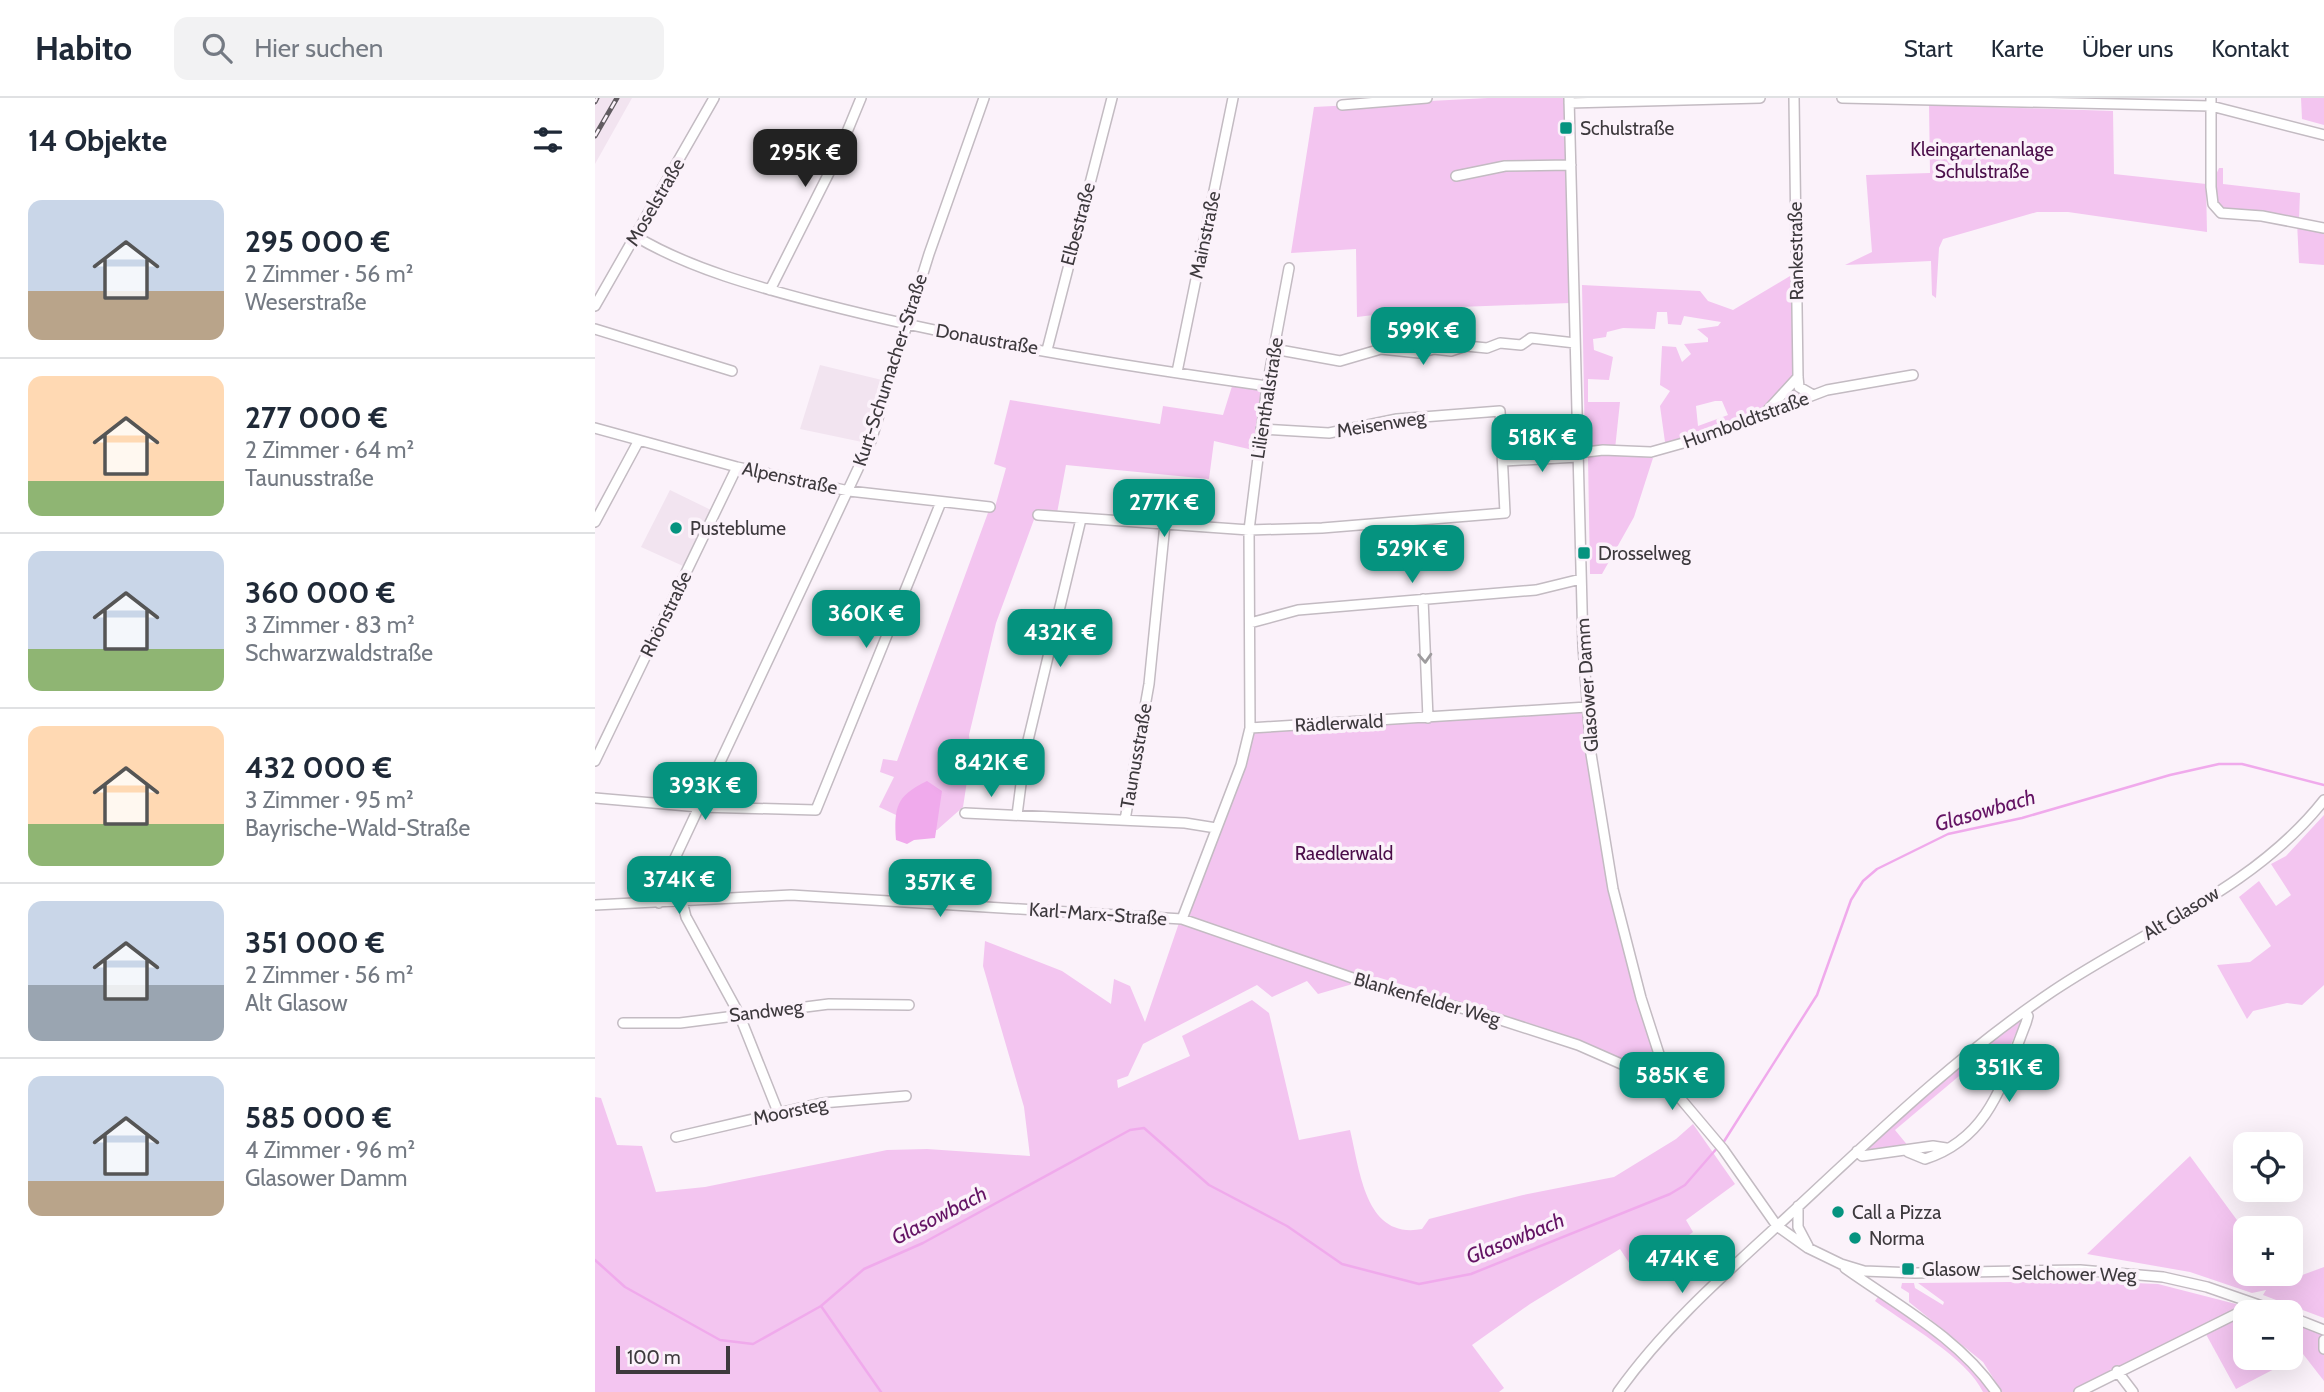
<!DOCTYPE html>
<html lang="de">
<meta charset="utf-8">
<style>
body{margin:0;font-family:Cabin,sans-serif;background:#f2f2f3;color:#1f2937;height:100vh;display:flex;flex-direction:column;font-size:26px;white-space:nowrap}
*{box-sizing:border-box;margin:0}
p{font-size:23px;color:#747a83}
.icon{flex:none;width:38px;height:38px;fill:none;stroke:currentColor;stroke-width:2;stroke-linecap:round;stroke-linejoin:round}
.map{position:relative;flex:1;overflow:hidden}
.panel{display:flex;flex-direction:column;background:#fff;width:595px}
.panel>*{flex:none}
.buttons{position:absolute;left:1638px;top:1034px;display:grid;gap:14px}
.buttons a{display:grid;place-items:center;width:70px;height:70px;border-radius:14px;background:#fff;box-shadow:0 7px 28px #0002;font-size:35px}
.scale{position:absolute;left:21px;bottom:18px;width:114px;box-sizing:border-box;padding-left:7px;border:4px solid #3d393d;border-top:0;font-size:19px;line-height:24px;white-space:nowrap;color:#3d393d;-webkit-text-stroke:5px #fbf2fa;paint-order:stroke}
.price{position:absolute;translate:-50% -60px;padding:0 16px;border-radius:14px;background:#05937f;color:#fff;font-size:23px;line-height:46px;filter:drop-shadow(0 2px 4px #0008)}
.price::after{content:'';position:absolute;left:50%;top:42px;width:21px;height:16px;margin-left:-10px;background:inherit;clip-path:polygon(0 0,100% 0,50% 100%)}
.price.selected{background:#222;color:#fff}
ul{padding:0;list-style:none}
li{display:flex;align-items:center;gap:21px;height:175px;padding:0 28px}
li+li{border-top:2px solid #e0e1e3}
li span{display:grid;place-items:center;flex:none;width:196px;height:140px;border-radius:14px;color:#555}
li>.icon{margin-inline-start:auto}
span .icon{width:84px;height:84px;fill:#fffc;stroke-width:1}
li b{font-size:30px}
h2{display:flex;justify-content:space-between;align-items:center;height:84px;padding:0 28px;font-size:30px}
header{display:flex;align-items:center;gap:42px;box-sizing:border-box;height:98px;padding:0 35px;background:#fff;border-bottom:2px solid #e0e1e3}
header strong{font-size:33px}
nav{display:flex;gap:38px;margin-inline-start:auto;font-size:24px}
.search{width:490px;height:63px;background:#f2f2f3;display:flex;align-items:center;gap:18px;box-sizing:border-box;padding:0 24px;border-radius:14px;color:#747a83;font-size:26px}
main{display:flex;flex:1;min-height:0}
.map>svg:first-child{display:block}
.built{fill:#f2e4f0}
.green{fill:#f3c5f0;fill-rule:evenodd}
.water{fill:#f0aaec}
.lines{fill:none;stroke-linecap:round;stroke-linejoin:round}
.stream{stroke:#f0aaec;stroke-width:2.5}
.minor-casing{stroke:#c3bbc2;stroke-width:12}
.minor{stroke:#fff;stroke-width:9}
.rail-casing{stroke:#615c61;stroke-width:5}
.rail{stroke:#fbf2fa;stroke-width:2.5;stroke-dasharray:8;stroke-linecap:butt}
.oneway{stroke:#9e9c9e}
.poi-dot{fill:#05937f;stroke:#fbf2fa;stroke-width:2.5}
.labels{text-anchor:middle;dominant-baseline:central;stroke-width:7;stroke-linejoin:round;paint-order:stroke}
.poi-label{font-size:19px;fill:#3d393d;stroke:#fbf2fa;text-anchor:start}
.park-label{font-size:19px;fill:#4b0e4a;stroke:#fbf2fa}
.street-label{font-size:19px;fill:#3d393d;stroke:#fbf2fa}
.water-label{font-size:21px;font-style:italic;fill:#641364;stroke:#fbf2fa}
</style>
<header>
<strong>Habito</strong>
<div class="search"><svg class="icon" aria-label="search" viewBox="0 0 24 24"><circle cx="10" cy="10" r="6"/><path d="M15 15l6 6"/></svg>Hier suchen</div>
<nav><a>Start</a><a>Karte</a><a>Über uns</a><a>Kontakt</a></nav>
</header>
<main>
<section class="panel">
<h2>14 Objekte<svg class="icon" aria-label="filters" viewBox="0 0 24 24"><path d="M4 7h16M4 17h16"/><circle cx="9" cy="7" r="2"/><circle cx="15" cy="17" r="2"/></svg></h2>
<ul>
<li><span style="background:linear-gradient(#c9d6e8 65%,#b9a48a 0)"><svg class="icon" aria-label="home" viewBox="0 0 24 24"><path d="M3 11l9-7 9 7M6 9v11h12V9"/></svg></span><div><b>295 000 €</b><p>2 Zimmer · 56 m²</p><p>Weserstraße</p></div></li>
<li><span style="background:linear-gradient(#ffd9b3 75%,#8fb573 0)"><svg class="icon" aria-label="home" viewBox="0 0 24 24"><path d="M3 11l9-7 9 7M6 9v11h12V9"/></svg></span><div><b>277 000 €</b><p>2 Zimmer · 64 m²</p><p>Taunusstraße</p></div></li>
<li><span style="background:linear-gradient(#c9d6e8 70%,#8fb573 0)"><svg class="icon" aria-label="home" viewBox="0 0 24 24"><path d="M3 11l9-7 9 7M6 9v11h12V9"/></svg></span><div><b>360 000 €</b><p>3 Zimmer · 83 m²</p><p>Schwarzwaldstraße</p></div></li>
<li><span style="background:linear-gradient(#ffd9b3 70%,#8fb573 0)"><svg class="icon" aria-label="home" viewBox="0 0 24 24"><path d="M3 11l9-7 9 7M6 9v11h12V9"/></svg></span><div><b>432 000 €</b><p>3 Zimmer · 95 m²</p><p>Bayrische-Wald-Straße</p></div></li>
<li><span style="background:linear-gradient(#c9d6e8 60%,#9aa5b1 0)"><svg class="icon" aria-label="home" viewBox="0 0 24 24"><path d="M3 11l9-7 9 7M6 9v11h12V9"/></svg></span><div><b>351 000 €</b><p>2 Zimmer · 56 m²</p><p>Alt Glasow</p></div></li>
<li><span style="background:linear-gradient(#c9d6e8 75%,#b9a48a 0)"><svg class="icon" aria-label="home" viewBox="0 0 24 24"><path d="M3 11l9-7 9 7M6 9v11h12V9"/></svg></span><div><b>585 000 €</b><p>4 Zimmer · 96 m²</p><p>Glasower Damm</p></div></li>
</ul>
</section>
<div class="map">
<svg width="1729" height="1294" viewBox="0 0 1729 1294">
<rect width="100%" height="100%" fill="#fbf2fa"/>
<path class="built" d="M 0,0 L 37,0 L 0,66 Z
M 225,267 L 287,282 L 267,344 L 205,331 Z
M 75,392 L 116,412 L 88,468 L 46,449 Z"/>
<path class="green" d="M 893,0 L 970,0 L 975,205 L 837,210 L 762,219 L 761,151 L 696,155 L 719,9 Z
M 1706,0 L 1729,0 L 1729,27 L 1707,21 Z
M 1334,7 L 1518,13 L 1519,76 L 1611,86 L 1612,134 L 1473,114 L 1442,114 L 1348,141 L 1344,150 L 1341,200 L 1337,197 L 1336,163 L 1250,167 L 1277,154 L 1271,77 L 1335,75 Z
M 1624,70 L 1628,70 L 1628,86 L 1705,95 L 1704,122 L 1633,116 L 1619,105 L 1619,81 Z
M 1702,124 L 1729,131 L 1729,167 L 1704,165 Z
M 1200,175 L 1204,299 L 1081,345 L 1070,344 L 1065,308 L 1075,293 L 1065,287 L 1067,248 L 1081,249 L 1087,264 L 1096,256 L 1089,246 L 1113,244 L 1113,240 L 1102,231 L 1123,228 L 1126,224 L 1089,218 L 1086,227 L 1073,226 L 1072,214 L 1062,214 L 1060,231 L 1028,230 L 1012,234 L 1011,239 L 998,241 L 999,252 L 1018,259 L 1014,282 L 993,281 L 993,304 L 1025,304 L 1020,351 L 990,352 L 987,187 L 1105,193 L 1113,203 L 1138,212 ZM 1120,303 L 1127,303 L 1133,317 L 1103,328 L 1101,308 Z
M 638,285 L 668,291 L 658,352 L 619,343 L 614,381 L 471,367 L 462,415 L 441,416 L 401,525 L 374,637 L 376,657 L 368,709 L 342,732 L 333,732 L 284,709 L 299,679 L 285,674 L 288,661 L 302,663 L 394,412 L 400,409 L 411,370 L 399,366 L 415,302 L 565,326 L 568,308 L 628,317 Z
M 1008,355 L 1058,360 L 1039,419 L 1007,476 L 995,476 L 993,359 Z
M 989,614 L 999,695 L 1062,970 L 1057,973 L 943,928 L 782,879 L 723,896 L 712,883 L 677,899 L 662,887 L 548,946 L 533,978 L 522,982 L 523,990 L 595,958 L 587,938 L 657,902 L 674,915 L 704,1042 L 755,1032 C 765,1072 770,1142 827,1131 L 834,1121 L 928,1097 L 1019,1079 L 1081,1041 L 1098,1026 L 1140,1086 L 1091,1122 L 1098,1134 L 1042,1177 L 1025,1151 L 935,1206 L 877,1247 L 909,1290 L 904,1294 L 0,1294 L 0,999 L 6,1000 L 22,1047 L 47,1048 L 61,1094 L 110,1089 L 292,1052 L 332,1051 L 435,1058 L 429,1009 L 388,868 L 390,843 L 467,873 L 516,906 L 519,881 L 535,888 L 550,924 L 585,822 L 658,632 Z
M 1729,717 L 1729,887 L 1707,907 L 1692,905 L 1658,913 L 1652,921 L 1622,867 L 1655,864 L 1676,848 L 1644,799 L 1664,783 L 1681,808 L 1696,797 L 1676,766 L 1691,758 Z
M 1427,921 L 1396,992 L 1376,968 L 1300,1032 L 1314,1049 L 1273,1054 L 1269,1052 L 1372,963 Z
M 1595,1058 L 1650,1133 L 1650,1176 L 1685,1176 L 1691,1183 L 1729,1169 L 1729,1220 L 1668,1197 L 1671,1192 L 1657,1195 L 1595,1174 L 1492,1156 Z
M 1492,1183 L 1563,1186 L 1672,1214 L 1650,1214 L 1650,1260 L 1696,1260 L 1696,1224 L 1729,1238 L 1729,1283 L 1708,1256 L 1641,1291 L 1607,1229 L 1479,1294 L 1407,1294 L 1388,1264 L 1314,1204 L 1314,1195 L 1306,1190 L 1307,1185 L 1319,1185 L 1320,1190 L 1348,1207 L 1349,1204 L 1323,1185 Z
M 1285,1196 L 1367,1259 L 1397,1294 L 1388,1294 C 1372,1260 1311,1226 1280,1203 Z"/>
<path class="water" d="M 332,683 L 347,693 L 340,740 L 319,742 L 312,746 L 301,742 C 299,709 301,698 332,683 Z"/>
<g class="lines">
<path class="stream" d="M 1128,1045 L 1222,897 L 1256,802 L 1268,783 L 1282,771 L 1353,736 L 1427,720 L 1575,677 L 1624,666 L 1647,666 L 1729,687
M 0,1162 L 30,1189 L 125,1242 L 158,1246 L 226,1208 L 269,1171 L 328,1145 L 535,1032 L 549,1030 L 614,1087 L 692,1128 L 747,1166 L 824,1186 L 876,1176 L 1075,1096 L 1090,1087 L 1123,1049
M 226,1208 L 286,1294"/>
<defs>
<path id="minor" d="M 974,0 L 988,548 L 996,656 L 1018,791 L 1046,900 L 1074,987 L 1128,1051 L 1182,1128 L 1213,1150 L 1246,1166 L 1269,1173 L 1320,1175 L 1485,1172 L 1568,1179 L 1612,1189 L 1684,1214
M 1199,0 L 1203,279 L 1204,289 L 1218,297
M 1247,0 L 1616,8 L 1729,37
M 1616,0 L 1616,89 L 1618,106 L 1626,115 L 1667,118 L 1729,130
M 974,5 L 1165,0
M 747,7 L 832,0
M 861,78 L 910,68 L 976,67
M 40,138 C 95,171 163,189 224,205 C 371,243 522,267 672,288
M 175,192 L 240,63 L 266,0
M 0,208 L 119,0
M 0,231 L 137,273
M 679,251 L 745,263 L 786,251 L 824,255 L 839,251 L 856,253 L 871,248 L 892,250 L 905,245 L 926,247 L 936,240 L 980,245
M 452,252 L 517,0
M 582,274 L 638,0
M 1171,314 L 1203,279
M 0,330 L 142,369 L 254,393 L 395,409
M 983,355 L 1008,352 L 1056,354 L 1106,340 L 1232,292 L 1318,277
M 909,363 L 983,359
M 443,417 L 654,432 L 727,430 L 910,415 L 905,313 L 802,321 L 734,335 L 666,331
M 0,424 L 43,344
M 828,501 L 833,620
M 655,525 L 703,512 L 941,492 L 986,481
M 655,630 L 992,609
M 0,663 L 142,369
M 0,700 L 104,709 L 221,712 L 346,404
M 370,715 L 590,725 L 621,730
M 422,717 L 430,655 L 486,421
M 530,722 L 554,586 L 570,426
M 87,803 L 91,819 L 144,916 L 183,1014
M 64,805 L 65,792 L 276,343 L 334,156 L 389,0
M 0,807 L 196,797 L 587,821 L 775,886 L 881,914 L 983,947 L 1074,987
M 587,821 L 646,667 L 655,630 L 654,432 L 672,288 L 694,170
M 28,925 L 85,925 L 234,906 L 314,907
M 81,1039 L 227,1005 L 311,998
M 1262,1053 L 1267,1058 L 1338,1048 L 1351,1050
M 1313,1054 L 1330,1061 C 1395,1040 1408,983 1431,925 L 1433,918 L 1430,913
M 1203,1108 L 1203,1129 L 1213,1148
M 1250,1170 C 1302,1207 1364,1240 1401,1294
M 1696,1219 L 1729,1232
M 1729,1242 L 1729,1251
M 1522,1273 L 1538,1294
M 1023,1294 C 1070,1228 1132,1174 1192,1119 C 1278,1039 1360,959 1458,893 C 1549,832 1660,790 1729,702
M 1484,1294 L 1661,1206"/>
</defs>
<use href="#minor" class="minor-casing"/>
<use href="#minor" class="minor"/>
<defs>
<path id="rail" d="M 0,4 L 2,0
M 0,38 L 22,0"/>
</defs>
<use href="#rail" class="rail-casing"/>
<use href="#rail" class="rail"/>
</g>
<defs><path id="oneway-chevron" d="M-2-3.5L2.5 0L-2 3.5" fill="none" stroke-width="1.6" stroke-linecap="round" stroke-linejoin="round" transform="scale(1.75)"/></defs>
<use class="oneway" href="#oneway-chevron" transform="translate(830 560) rotate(87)"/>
<g class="poi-dot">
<rect x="964" y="23" width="14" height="14" rx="3.5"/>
<circle cx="81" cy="430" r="7"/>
<rect x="982" y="448" width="14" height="14" rx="3.5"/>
<circle cx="1243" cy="1114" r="7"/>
<circle cx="1260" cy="1140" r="7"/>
<rect x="1306" y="1164" width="14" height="14" rx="3.5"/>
</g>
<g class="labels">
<g class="poi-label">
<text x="985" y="30">Schulstraße</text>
<text x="95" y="430">Pusteblume</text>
<text x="1003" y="455">Drosselweg</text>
<text x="1257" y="1114">Call a Pizza</text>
<text x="1274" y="1140">Norma</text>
<text x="1327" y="1171">Glasow</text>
</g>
<g class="park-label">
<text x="1387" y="51">Kleingartenanlage<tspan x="1387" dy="22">Schulstraße</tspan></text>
<text x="749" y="755">Raedlerwald</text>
</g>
<g class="street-label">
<text transform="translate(60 104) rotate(-60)">Moselstraße</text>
<text transform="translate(483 126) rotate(-75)">Elbestraße</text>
<text transform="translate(610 137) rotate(-78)">Mainstraße</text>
<text transform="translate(1201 153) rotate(-91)">Rankestraße</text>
<text transform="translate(392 241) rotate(10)">Donaustraße</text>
<text transform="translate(295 272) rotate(-72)">Kurt-Schumacher-Straße</text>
<text transform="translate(672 300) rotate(-81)">Lilienthalstraße</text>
<text transform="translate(1151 322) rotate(-20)">Humboldtstraße</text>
<text transform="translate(786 326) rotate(-9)">Meisenweg</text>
<text transform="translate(195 380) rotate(12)">Alpenstraße</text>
<text transform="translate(71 516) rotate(-64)">Rhönstraße</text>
<text transform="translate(992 587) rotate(-94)">Glasower Damm</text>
<text transform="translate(744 625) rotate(-3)">Rädlerwald</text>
<text transform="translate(541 658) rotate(-80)">Taunusstraße</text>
<text transform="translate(1586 815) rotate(-31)">Alt Glasow</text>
<text transform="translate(503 816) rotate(4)">Karl-Marx-Straße</text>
<text transform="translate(832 901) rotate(16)">Blankenfelder Weg</text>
<text transform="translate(171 913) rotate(-7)">Sandweg</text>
<text transform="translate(195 1013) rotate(-12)">Moorsteg</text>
<text transform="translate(1479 1176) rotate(1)">Selchower Weg</text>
</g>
<g class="water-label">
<text transform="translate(1390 712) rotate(-16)">Glasowbach</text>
<text transform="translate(344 1117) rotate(-27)">Glasowbach</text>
<text transform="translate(920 1140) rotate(-22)">Glasowbach</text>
</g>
</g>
</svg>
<div class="buttons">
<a><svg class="icon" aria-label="locate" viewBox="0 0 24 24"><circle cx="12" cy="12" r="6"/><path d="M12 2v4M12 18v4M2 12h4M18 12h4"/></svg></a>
<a>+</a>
<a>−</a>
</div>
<div class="scale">100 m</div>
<b class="price selected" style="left:210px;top:91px">295K €</b>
<b class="price" style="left:828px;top:269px">599K €</b>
<b class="price" style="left:947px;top:376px">518K €</b>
<b class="price" style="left:569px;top:441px">277K €</b>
<b class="price" style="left:817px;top:487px">529K €</b>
<b class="price" style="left:271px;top:552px">360K €</b>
<b class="price" style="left:465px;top:571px">432K €</b>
<b class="price" style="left:396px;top:701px">842K €</b>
<b class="price" style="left:110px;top:724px">393K €</b>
<b class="price" style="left:84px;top:818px">374K €</b>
<b class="price" style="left:345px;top:821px">357K €</b>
<b class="price" style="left:1414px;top:1006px">351K €</b>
<b class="price" style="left:1077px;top:1014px">585K €</b>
<b class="price" style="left:1087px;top:1197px">474K €</b>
</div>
</main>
